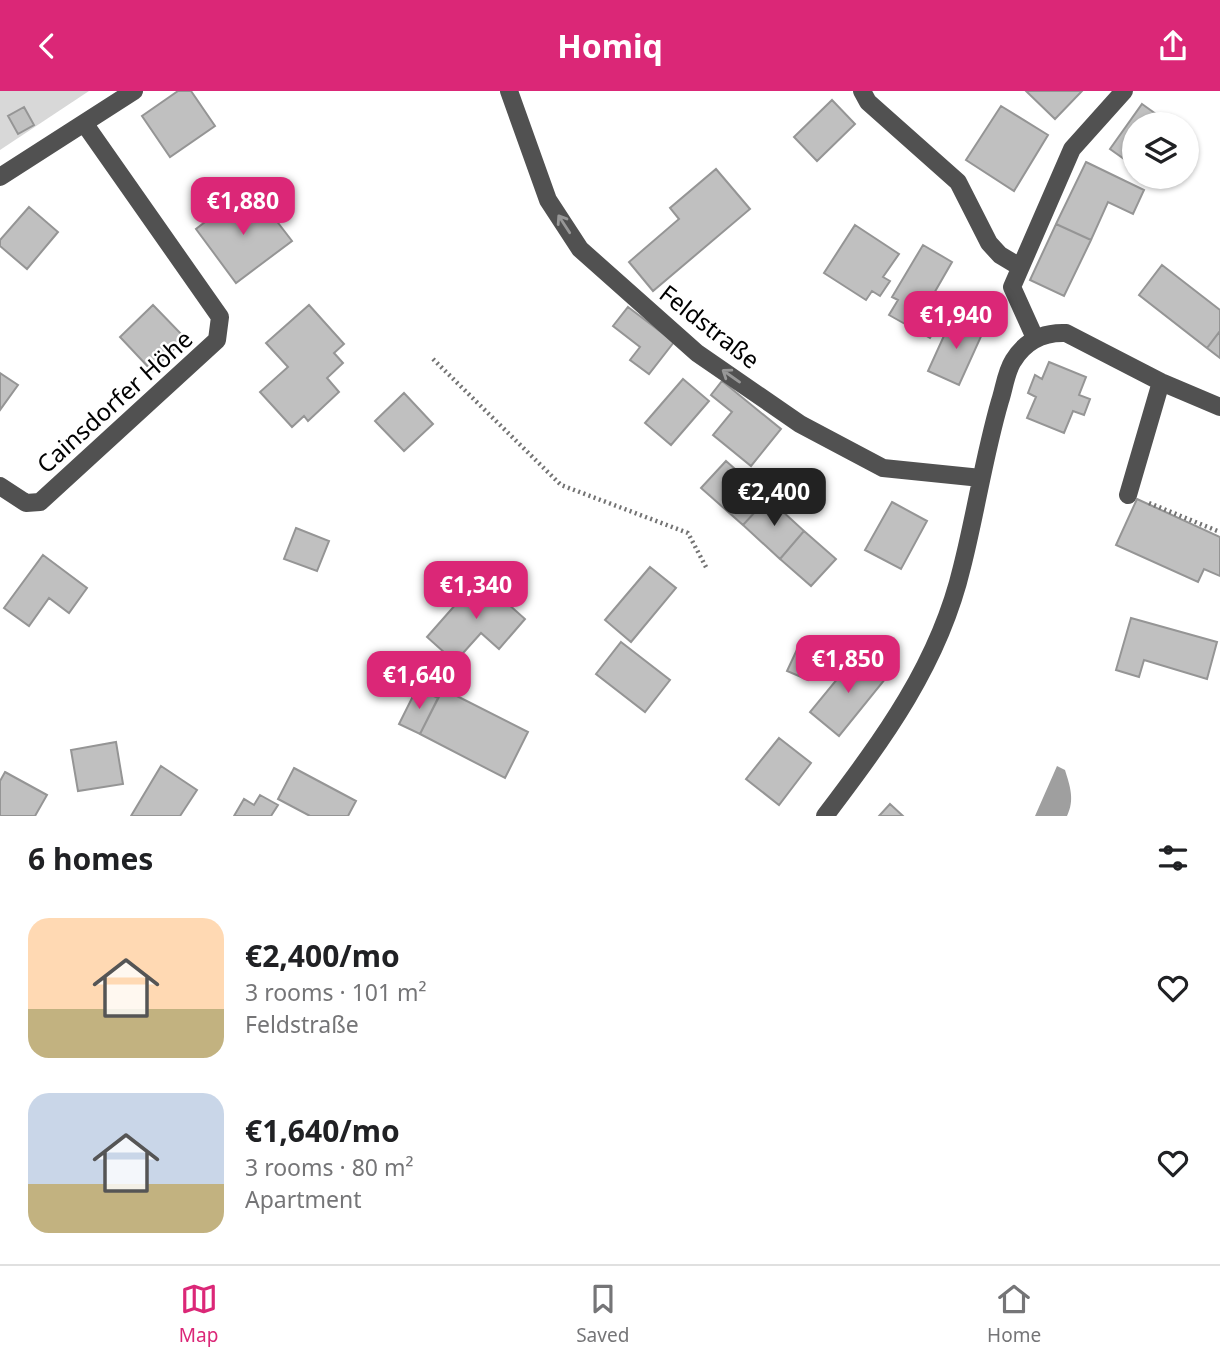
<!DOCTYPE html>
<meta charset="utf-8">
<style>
body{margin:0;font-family:"Noto Sans",sans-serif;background:#f6f6f6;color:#202124;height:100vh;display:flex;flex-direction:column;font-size:26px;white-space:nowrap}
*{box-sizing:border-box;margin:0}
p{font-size:23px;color:#757577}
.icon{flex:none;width:38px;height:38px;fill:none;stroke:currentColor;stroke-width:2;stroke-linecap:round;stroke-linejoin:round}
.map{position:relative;height:725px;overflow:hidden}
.drawer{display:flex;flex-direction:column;background:#fff;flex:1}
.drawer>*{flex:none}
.tools{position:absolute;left:1122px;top:21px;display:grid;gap:14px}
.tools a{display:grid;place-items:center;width:77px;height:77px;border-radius:50%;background:#fff;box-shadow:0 2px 5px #0004;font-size:35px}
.price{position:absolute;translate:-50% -60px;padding:0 16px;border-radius:14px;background:#db2777;color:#fff;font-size:23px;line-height:46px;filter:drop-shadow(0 2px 4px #0008)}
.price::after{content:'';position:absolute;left:50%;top:42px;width:21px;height:16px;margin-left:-10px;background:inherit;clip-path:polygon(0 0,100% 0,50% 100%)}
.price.on{background:#222;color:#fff}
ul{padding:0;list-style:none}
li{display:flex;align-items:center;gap:21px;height:175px;padding:0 28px}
li span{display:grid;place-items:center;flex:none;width:196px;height:140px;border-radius:21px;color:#555}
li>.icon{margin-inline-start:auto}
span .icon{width:84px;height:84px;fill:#fffc;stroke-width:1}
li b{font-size:30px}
h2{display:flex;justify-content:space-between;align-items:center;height:84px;padding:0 28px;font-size:30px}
header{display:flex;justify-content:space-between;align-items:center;height:91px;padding:0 28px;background:#db2777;color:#fff;font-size:32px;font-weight:700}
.menu{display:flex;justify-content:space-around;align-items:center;height:98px;border-top:2px solid #e0e0e0;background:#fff;font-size:19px;color:#757577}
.menu a{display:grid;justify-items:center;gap:4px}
.menu .on{color:#db2777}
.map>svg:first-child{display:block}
.green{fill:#d8d8d8}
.water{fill:#9f9f9f}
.building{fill:#c0c0c0;stroke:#959595;stroke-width:2}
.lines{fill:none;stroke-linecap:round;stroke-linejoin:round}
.path{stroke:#737373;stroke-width:4.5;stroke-dasharray:2 3.5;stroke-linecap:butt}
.minor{stroke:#515151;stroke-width:18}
.oneway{stroke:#979797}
.labels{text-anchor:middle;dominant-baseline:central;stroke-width:5;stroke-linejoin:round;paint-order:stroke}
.street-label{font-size:24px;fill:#000;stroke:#fff}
</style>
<header><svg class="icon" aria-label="back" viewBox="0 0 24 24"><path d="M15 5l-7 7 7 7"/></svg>Homiq<svg class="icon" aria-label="share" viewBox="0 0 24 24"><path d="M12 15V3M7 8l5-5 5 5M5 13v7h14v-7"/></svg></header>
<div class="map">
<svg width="1220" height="725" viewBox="0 0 1220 725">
<rect width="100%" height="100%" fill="#fff"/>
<path class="green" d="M 0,0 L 89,0 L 0,59 Z"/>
<path class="water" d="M 1057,675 L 1065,679 C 1070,695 1075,709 1067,725 L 1035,725 Z"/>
<path class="building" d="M 178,0 L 191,0 L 215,35 L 170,66 L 142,25 Z
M 1026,0 L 1082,0 L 1055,28 Z
M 832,9 L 855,33 L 817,70 L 794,46 Z
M 1142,13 L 1170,33 L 1134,33 L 1134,75 L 1110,58 Z
M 1001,15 L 1048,44 L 1014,100 L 966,69 Z
M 24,16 L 34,34 L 18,43 L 8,25 Z
M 1086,71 L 1144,99 L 1133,123 L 1108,111 L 1091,149 L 1056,133 Z
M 716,78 L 750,118 L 653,200 L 629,171 L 679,128 L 670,117 Z
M 244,101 L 265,129 L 272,124 L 292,150 L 236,192 L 196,138 Z
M 29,116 L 58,141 L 27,178 L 0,155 L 0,149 Z
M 1056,133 L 1091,149 L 1064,205 L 1030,189 Z
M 855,134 L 899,163 L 883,186 L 890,190 L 880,205 L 872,200 L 866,209 L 824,182 Z
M 923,154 L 952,171 L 929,211 L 945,221 L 930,247 L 889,224 L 898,209 L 892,206 Z
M 1162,174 L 1220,219 L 1220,240 L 1207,257 L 1139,204 Z
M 153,214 L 185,247 L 152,280 L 120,246 Z
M 309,214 L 344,253 L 334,262 L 343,272 L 327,287 L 339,301 L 308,330 L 304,325 L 292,336 L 260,301 L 288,276 L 266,252 Z
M 628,216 L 674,251 L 649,283 L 630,269 L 640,256 L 613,235 Z
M 952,227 L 983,241 L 959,294 L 928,280 Z
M 1220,240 L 1220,267 L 1207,257 Z
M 1049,271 L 1086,286 L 1079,304 L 1090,308 L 1084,324 L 1073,320 L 1064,342 L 1027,327 L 1036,306 L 1028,302 L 1035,284 L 1042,288 Z
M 0,282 L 18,294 L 0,319 Z
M 683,288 L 709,310 L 671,354 L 645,332 Z
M 722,290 L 781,338 L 751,375 L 713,344 L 732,321 L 711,304 Z
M 404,302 L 433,333 L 404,360 L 375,330 Z
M 726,370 L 768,407 L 743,434 L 701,397 Z
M 768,407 L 804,440 L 780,468 L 743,434 Z
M 1137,408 L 1220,446 L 1220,485 L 1204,478 L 1198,491 L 1116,454 Z
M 892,411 L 927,430 L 901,478 L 865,459 Z
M 296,437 L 329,450 L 317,480 L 284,468 Z
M 804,440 L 836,468 L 811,495 L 780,468 Z
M 43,464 L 87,497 L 69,522 L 49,507 L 29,535 L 4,517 Z
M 650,476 L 676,497 L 631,551 L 605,529 Z
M 479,487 L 525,528 L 499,558 L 481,542 L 455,571 L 427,546 Z
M 1131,527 L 1217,551 L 1207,588 L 1144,569 L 1139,586 L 1116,579 Z
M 621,551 L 670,589 L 645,621 L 596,583 Z
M 800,552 L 821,562 L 808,589 L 787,580 Z
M 857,564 L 886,587 L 839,645 L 810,621 Z
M 417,597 L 438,607 L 420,643 L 399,633 Z
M 443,598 L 528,641 L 505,687 L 420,643 Z
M 779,647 L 811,672 L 779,714 L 746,688 Z
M 116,651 L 123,693 L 78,700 L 71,659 Z
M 161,675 L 197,699 L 180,725 L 131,725 Z
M 294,677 L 356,710 L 348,725 L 310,725 L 278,708 Z
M 5,681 L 47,704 L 35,725 L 0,725 L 0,690 Z
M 260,704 L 278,714 L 271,725 L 234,725 L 244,708 L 254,714 Z
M 890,713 L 903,725 L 879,725 Z"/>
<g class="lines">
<path class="path" d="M 433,268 L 561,394 L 688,442 L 707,478
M 1149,412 L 1220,441"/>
<path class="minor" d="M 509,0 L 548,109 L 580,158 L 697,262 L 800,333 L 883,377 L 981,387
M 862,0 L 868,11 L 958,91 L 989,152 L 1000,164 L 1020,176
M 0,86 L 134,0
M 1035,247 L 1012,196 L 1072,58 L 1124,0
M 0,395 L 26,412 L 40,411 L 217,249 L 220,226 L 84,32
M 1128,404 L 1161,291
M 825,725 C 884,647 939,573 962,476 C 976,421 984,365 1000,310 C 1004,298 1006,281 1013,270 C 1025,250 1043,241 1066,242 L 1161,291 L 1220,316"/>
</g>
<defs><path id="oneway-shaft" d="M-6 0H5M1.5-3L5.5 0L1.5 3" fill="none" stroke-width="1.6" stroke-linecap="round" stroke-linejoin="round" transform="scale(1.75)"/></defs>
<g class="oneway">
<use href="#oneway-shaft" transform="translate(564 133) rotate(-123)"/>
<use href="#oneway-shaft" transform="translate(731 285) rotate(-145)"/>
</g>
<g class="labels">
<g class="street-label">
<text transform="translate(710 235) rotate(38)">Feldstraße</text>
<text transform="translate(114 310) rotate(-42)">Cainsdorfer Höhe</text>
</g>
</g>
</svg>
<div class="tools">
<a><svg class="icon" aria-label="layers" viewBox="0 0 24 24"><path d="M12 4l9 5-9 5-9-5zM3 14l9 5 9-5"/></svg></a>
</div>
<b class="price" style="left:243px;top:146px">€1,880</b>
<b class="price" style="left:956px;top:260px">€1,940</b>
<b class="price on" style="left:774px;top:437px">€2,400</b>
<b class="price" style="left:476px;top:530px">€1,340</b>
<b class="price" style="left:848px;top:604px">€1,850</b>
<b class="price" style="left:419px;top:620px">€1,640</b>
</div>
<section class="drawer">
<h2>6 homes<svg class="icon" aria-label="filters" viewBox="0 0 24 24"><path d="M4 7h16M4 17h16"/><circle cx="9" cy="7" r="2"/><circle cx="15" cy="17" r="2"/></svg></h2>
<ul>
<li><span style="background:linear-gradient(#ffd9b3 65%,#c2b280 0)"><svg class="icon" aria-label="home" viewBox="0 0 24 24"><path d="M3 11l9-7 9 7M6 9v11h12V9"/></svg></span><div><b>€2,400/mo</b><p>3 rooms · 101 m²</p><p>Feldstraße</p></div><svg class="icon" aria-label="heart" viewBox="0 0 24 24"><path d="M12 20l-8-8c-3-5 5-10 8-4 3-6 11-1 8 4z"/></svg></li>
<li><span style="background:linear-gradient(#c9d6e8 65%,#c2b280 0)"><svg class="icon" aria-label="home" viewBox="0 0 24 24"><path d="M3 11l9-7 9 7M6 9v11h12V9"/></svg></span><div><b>€1,640/mo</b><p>3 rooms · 80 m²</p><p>Apartment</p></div><svg class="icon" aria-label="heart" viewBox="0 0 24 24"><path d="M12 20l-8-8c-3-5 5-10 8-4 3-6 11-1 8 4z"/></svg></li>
</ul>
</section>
<nav class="menu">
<a class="on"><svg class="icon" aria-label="map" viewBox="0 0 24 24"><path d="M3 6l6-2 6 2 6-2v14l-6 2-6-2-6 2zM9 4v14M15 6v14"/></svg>Map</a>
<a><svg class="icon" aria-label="saved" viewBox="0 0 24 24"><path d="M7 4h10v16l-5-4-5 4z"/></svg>Saved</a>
<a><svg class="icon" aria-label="home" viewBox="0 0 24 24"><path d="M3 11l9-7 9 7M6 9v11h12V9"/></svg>Home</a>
</nav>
